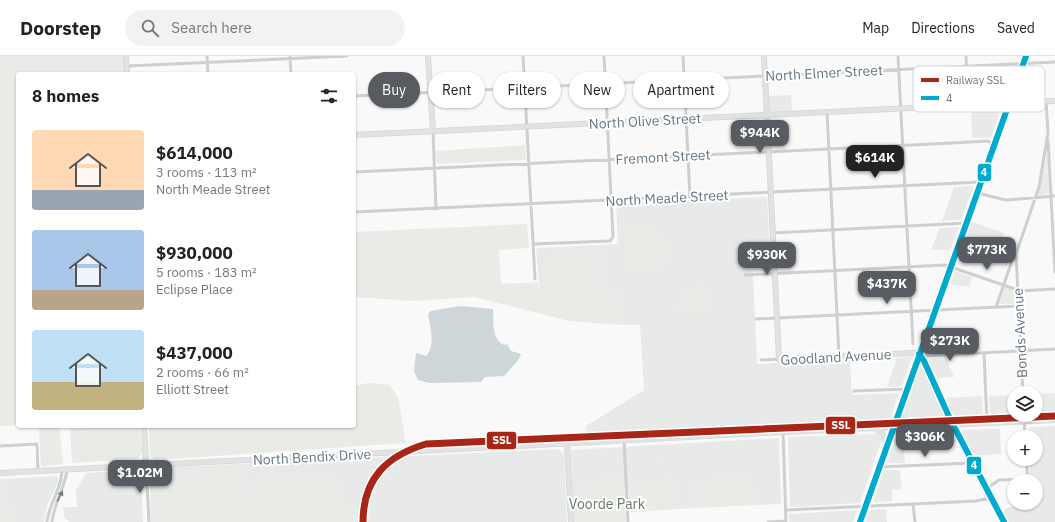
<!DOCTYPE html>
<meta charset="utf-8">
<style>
body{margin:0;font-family:"IBM Plex Sans",sans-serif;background:#f2f2f2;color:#222;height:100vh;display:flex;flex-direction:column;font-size:15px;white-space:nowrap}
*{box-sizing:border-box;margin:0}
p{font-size:13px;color:#767676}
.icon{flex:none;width:22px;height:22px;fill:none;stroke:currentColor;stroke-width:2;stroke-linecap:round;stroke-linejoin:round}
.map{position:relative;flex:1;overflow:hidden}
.panel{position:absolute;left:16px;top:16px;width:340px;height:356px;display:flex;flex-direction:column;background:#fff;border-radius:4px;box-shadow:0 1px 3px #0004}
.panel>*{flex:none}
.hud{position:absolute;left:368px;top:16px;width:380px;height:36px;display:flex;gap:8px}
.fabs{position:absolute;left:1007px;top:330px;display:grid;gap:8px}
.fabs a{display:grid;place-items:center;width:36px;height:36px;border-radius:50%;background:#fff;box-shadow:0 1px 3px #0004;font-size:20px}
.price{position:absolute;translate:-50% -34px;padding:0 9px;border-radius:8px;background:#585c60;color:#fff;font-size:13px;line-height:26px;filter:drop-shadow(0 1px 2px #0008)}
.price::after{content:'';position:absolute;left:50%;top:24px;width:12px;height:9px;margin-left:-6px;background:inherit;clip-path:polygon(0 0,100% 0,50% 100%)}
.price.on{background:#222;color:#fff}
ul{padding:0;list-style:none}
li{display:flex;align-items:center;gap:12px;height:100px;padding:0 16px}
li span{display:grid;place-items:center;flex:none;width:112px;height:80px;border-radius:4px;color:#555}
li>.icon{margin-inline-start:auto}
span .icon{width:48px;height:48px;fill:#fffc;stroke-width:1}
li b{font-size:17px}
h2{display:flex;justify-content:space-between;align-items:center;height:48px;padding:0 16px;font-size:17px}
.pill{padding:0 14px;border-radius:18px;background:#fff;box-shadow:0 1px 3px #0004;font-size:14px;line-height:36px}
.pill.on{background:#585c60;color:#fff}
header{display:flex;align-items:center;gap:24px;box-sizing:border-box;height:56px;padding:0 20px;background:#fff;border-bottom:1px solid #e0e0e0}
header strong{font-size:19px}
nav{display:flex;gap:22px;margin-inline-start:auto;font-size:14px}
.search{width:280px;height:36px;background:#f2f2f2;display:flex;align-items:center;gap:10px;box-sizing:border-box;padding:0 14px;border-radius:22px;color:#767676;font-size:15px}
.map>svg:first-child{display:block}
.built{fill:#e8e9e9}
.green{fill:#e8ebe6;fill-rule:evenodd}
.water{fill:#ced6d9}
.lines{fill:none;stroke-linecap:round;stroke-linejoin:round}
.secondary-casing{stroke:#d5d6d7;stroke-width:6}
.primary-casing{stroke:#d5d6d7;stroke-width:6}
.street{stroke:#cecfd0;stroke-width:3}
.secondary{stroke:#e1e2e2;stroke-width:4.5}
.primary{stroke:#e1e2e2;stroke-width:5}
.bus-1-casing{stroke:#fff;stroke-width:9}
.bus-1{stroke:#00a9ce;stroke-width:6}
.rail-1-casing{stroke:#fff;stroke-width:10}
.rail-1{stroke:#a82618;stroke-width:7}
.oneway{fill:#707f8b}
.labels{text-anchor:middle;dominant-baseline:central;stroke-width:4;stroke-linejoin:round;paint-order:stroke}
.street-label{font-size:14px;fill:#657683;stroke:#fff}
.park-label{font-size:14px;fill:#687a64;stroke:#fff}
.key{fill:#fff;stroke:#d1d6da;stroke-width:1}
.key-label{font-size:11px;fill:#657683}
.line-badge{stroke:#fff;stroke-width:1.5}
.badge-label{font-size:11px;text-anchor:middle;font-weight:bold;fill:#fff}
</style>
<header>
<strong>Doorstep</strong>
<div class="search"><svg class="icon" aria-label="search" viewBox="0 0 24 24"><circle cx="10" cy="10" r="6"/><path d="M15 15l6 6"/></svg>Search here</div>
<nav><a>Map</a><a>Directions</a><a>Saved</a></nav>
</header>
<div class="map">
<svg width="1055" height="466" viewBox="0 0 1055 466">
<rect width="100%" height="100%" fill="#f9f9f9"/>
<path class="built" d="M 791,39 L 792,56 L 769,57 L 768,40 Z
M 1001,52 L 991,82 L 972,82 L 971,54 Z
M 974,130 L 961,164 L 942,165 L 954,131 Z
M 767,141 L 771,214 L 753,216 L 757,308 L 850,304 L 852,339 L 899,337 L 889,365 L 630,378 L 586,377 L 586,370 L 644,334 L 640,269 L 621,269 L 619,237 L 540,239 L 536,192 L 618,188 L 616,148 Z
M 972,166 L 1004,177 L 995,200 L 964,190 Z
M 959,171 L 950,194 L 931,194 L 940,172 Z
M 955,215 L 972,221 L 969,231 L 950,228 Z
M 912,301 L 902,330 L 887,331 L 897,302 Z
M 946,302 L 954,321 L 937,322 L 928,303 Z
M 921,307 L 922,307 L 946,363 L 902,362 Z
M 1055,337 L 1055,358 L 1036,359 L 1036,338 Z
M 1014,339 L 1014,359 L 1021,360 L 990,361 L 989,340 Z
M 982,340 L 983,361 L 981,361 L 954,363 L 946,342 Z
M 1055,370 L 1055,466 L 1008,466 L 1002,455 L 1013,450 L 1036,447 L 1036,425 L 1030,425 L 1029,403 L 1036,403 L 1036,381 L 1029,381 L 1028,373 L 1030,371 Z
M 1000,373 L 1001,398 L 974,400 L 962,377 L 963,374 Z
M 952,375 L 958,386 L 893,390 L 897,377 Z
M 878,378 L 882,383 L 860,447 L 790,451 L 788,381 Z
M 779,382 L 781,448 L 757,449 L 756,436 L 750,436 L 749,417 L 719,419 L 716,426 L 694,427 L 695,452 L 630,456 L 628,430 L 572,432 L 571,394 Z
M 892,391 L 904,391 L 905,407 L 887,407 Z
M 558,393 L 564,399 L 567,466 L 151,466 L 150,418 L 155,412 Z
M 138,414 L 141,417 L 143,466 L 69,466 L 64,460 L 63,451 L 77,451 L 76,434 L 86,417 Z
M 884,414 L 900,414 L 902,433 L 892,434 L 892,445 L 873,446 Z
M 55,420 L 58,422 L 58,426 L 47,450 L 44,466 L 16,466 L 5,444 L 4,423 Z
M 886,453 L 887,466 L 866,466 L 870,454 Z
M 857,454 L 853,466 L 789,466 L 789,458 Z"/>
<path class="green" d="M 0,0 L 124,0 L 125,18 L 18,18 L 18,241 L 16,241 L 18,369 L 0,370 Z
M 525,89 L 526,104 L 437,108 L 436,95 Z
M 1047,98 L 1049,137 L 1039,140 L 1038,139 Z
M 527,168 L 529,192 L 499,194 L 501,228 L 538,226 L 540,239 L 619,237 L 621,269 L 569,265 L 474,241 L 413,245 L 354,241 L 354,176 Z
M 646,169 C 668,173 667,192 668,210 L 629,213 L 624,209 L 622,170 Z
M 609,194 L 609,197 L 602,198 L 608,207 L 609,215 L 605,225 L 598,230 L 557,233 L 548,229 L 542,221 L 541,215 L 543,206 L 552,198 ZM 593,198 L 603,204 C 616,225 591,228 577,228 C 562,229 538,231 546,208 L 556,200 Z
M 595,202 L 596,224 L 551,226 L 550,204 Z
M 705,228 L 707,253 L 704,257 L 678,258 L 678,248 L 684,234 L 696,229 Z
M 1005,231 L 1016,235 L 1016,248 L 999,248 Z
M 368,327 L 389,329 L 398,341 L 406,387 L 155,404 L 150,400 L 149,370 L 354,370 L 354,330 Z
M 39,370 L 59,370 L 63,408 L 41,411 Z
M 140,370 L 142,397 L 137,403 L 72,407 L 70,373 Z
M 662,399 L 664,399 L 664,415 L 670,415 L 669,425 L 677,425 L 678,453 L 630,456 L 630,428 L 663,428 Z
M 245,412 L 237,466 L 153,466 L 152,440 L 163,417 Z
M 317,415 C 332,417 340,425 344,439 L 332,440 L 329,431 L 322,429 L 311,429 L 301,422 L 297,416 Z
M 295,417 L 309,431 L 308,438 L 297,452 L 297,466 L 241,466 C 248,421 250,419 295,417 Z
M 749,417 L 750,436 L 756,436 L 757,449 L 695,452 L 694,427 L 716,426 L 719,419 Z
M 624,419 L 626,466 L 574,466 L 572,432 L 603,431 L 603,420 Z
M 0,423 L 4,423 L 5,444 L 16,466 L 0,466 Z
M 318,430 L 325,431 L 328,433 L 328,436 L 325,438 L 325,443 L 344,441 L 351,466 L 299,466 C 298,446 307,449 311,434 Z"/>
<path class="water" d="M 460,250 L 493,253 C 494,265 491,283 504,289 L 507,288 L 511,295 L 521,298 C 519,306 509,313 504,320 L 485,321 L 481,326 L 429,327 L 418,324 L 414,315 L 416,297 L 426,300 C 436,290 430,270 428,258 L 431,255 Z"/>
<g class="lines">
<defs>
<path id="secondary" d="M 126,0 L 127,18
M 428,0 L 433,75
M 764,0 L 779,303 L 914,297 L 919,298 L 924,305 L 951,365 L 1004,466
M 354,79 L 1055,45
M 144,370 L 146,409
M 567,387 L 571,466
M 0,417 L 783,376 L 1055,364"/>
<path id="primary" d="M 898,358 L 905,367 L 913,371
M 874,372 L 883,378 L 887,389
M 860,466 L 1026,0"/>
</defs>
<use href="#secondary" class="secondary-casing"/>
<use href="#primary" class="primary-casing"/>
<path class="street" d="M 207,0 L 208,18
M 290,0 L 291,18
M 523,0 L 535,223
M 683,0 L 690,141
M 898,0 L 913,288
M 966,0 L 968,49
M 127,10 L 347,0
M 354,40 L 1055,6
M 1046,45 L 1048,77
M 827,56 L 839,300
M 433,75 L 436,153
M 1048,85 L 1055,216
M 354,116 L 952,87 L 987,85 L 995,88
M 977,137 L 1006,144 L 1055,140
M 354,156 L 981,126
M 772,177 L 966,167
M 533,188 L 610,185 L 613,181 L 604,0
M 745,219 L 945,209 L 1018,234
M 1018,235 L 1055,233
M 996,251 L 1012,205
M 756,263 L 1019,250
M 984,297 L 987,367
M 919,298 L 926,300 L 1055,293
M 761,304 L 779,303
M 854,335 L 907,333
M 1023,337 L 1016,198 L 1039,131 L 1048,77
M 1024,359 L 1025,381
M 783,376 L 786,466
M 624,384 L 628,466
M 0,390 L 37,388 L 38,415
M 1026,403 L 1028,423
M 146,409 L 149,466
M 879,411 L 972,407
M 986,433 L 999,424 L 1028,423
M 913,448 L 915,466
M 786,454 L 976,445 L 991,442
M 47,466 C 49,447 62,433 62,414
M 52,466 C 54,447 65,432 67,414
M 768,466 L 786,465"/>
<use href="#secondary" class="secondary"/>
<use href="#primary" class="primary"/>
<defs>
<path id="bus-1" d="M 919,298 L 924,305 L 951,365 L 1004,466
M 860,466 L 1026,0"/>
</defs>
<use href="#bus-1" class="bus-1-casing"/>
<use href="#bus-1" class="bus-1"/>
<defs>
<path id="rail-1" d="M 363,466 C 363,423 386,400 426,388 L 1055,360"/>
</defs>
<use href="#rail-1" class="rail-1-casing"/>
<use href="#rail-1" class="rail-1"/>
</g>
<defs><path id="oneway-solid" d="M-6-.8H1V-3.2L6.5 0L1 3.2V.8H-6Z"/></defs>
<use class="oneway" href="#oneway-solid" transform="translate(60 440) rotate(-63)"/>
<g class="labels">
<g class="street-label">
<text transform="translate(824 17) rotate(-3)">North Elmer Street</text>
<text transform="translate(645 65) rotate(-3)">North Olive Street</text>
<text transform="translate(663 101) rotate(-3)">Fremont Street</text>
<text transform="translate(667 142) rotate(-3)">North Meade Street</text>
<text transform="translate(1020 277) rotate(-93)">Bonds Avenue</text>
<text transform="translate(836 301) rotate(-3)">Goodland Avenue</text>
<text transform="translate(312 401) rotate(-3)">North Bendix Drive</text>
</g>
<g class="park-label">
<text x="607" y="448">Voorde Park</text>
</g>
</g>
<rect x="913" y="10" width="132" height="46" rx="6" class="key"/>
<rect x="921" y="22" width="18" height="4" fill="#a82618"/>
<rect x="921" y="40" width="18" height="4" fill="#00a9ce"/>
<g class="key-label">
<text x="946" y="28">Railway SSL</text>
<text x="946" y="46">4</text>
</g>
<g class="line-badge">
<rect x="977" y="107" width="15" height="19" rx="4" fill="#00a9ce"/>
<rect x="825" y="360" width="31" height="19" rx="4" fill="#a82618"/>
<rect x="486" y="375" width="31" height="19" rx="4" fill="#a82618"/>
<rect x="966" y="400" width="16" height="19" rx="4" fill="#00a9ce"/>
</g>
<g class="badge-label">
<text x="984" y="120">4</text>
<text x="841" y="373">SSL</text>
<text x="502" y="388">SSL</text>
<text x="974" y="413">4</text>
</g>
</svg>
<div class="fabs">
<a><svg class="icon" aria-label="layers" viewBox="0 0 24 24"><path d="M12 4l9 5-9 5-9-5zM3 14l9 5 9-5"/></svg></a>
<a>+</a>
<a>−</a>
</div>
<b class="price" style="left:760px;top:98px">$944K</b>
<b class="price on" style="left:875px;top:123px">$614K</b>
<b class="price" style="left:987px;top:215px">$773K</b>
<b class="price" style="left:767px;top:220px">$930K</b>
<b class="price" style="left:887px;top:249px">$437K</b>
<b class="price" style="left:950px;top:306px">$273K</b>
<b class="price" style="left:925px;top:402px">$306K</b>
<b class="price" style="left:140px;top:438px">$1.02M</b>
<div class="hud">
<a class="pill on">Buy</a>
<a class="pill">Rent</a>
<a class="pill">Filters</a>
<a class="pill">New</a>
<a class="pill">Apartment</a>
</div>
<section class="panel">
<h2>8 homes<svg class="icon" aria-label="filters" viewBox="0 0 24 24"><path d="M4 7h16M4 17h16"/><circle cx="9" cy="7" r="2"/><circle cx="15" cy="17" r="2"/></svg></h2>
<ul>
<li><span style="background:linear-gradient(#ffd9b3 75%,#9aa5b1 0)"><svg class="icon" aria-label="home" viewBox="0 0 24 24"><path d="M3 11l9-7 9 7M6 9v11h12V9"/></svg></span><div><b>$614,000</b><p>3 rooms · 113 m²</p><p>North Meade Street</p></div></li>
<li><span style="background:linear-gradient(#a9c7e8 75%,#b9a48a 0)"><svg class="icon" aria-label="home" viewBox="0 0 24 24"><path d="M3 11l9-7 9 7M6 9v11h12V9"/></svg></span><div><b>$930,000</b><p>5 rooms · 183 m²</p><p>Eclipse Place</p></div></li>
<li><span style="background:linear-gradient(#bfe0f5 65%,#c2b280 0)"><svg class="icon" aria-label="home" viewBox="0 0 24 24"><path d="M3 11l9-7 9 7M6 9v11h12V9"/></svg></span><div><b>$437,000</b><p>2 rooms · 66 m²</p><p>Elliott Street</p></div></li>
</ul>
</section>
</div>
